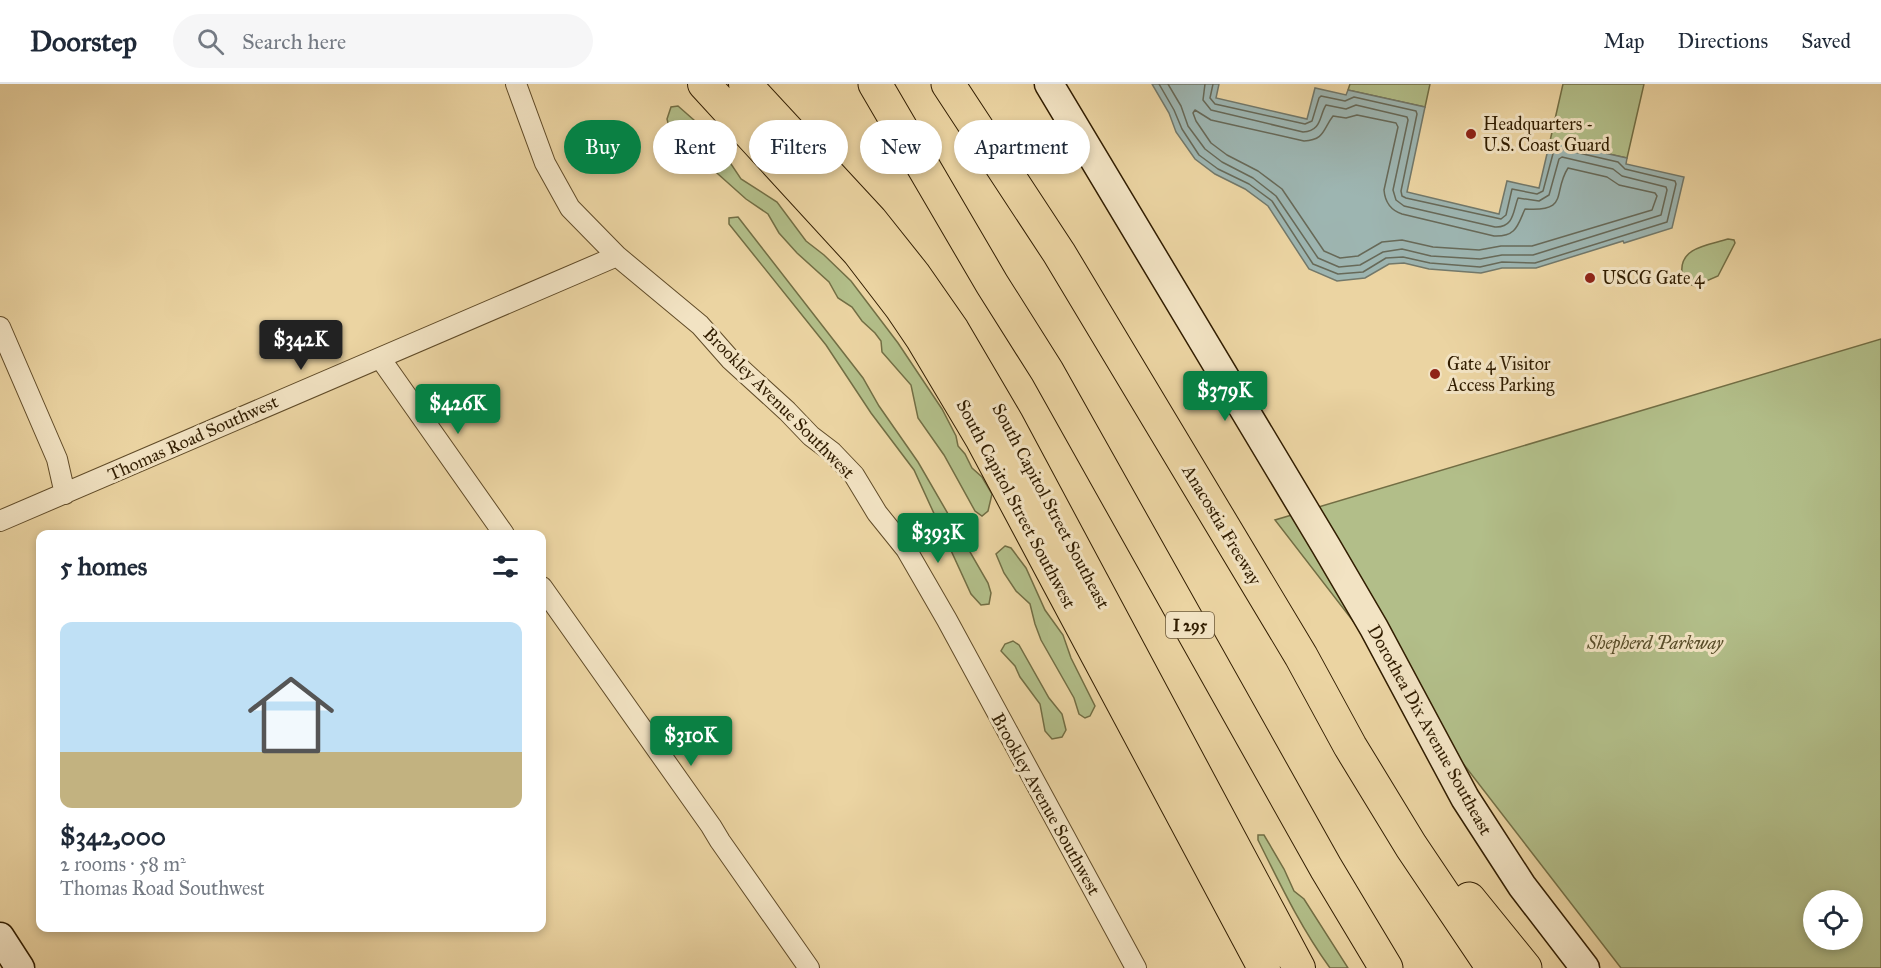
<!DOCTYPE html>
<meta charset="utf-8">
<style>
body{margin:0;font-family:"IM FELL Great Primer",serif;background:#f6f6f7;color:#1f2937;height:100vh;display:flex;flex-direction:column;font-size:22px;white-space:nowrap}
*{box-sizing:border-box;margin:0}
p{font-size:20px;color:#747a83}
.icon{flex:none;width:33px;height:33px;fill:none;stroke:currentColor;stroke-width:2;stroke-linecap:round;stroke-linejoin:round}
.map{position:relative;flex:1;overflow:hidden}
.details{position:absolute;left:36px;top:446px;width:510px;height:402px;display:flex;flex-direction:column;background:#fff;border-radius:12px;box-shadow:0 3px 9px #0003}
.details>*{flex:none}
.banner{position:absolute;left:564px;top:36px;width:570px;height:54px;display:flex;gap:12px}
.buttons{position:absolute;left:1803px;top:806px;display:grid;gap:12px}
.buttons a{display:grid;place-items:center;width:60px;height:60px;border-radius:50%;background:#fff;box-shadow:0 3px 9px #0003;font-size:30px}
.price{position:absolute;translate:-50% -51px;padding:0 14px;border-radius:6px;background:#0b8043;color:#fff;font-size:20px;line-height:39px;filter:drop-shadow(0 2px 3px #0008)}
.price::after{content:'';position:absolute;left:50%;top:36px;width:18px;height:14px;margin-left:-9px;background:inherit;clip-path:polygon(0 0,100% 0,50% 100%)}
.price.selected{background:#222;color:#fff}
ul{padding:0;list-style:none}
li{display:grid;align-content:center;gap:12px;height:318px;padding:0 24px}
li span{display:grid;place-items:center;height:186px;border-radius:12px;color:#555}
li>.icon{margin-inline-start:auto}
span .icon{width:108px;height:108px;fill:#fffc;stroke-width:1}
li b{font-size:26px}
h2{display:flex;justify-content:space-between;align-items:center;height:72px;padding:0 24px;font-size:26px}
.tag{padding:0 21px;border-radius:27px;background:#fff;box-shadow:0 3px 9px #0003;font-size:21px;line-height:54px}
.tag.selected{background:#0b8043;color:#fff}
header{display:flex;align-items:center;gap:36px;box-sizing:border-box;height:84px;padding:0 30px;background:#fff;border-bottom:2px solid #e0e1e3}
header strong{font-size:28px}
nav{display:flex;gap:33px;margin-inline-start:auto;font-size:21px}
.search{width:420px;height:54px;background:#f6f6f7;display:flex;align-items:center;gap:15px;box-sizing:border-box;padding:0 21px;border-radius:33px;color:#747a83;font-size:22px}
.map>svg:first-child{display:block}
.green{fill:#b2be89;stroke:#726e44;stroke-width:1.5;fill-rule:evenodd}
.water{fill:#9db5b1;stroke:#72786a;stroke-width:1.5}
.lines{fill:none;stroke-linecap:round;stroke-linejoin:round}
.shore{stroke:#676958;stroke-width:1.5}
.street-casing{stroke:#604b28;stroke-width:22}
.secondary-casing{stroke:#311d00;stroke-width:31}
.primary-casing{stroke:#311d00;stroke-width:34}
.highway-casing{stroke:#311d00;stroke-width:35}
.street{stroke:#f2e3c3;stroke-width:20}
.secondary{stroke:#f2e3c3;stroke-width:28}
.primary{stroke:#ebd4a2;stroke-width:32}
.highway{stroke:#ebd4a2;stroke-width:33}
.poi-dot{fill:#8f2418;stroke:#f2e3c3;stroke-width:2}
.labels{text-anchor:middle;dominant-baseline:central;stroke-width:6;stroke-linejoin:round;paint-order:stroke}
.shield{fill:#f2e3c3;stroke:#6b583a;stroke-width:1.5}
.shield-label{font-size:16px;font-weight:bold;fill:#311d00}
.poi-label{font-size:18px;fill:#311d00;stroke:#f2e3c3;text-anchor:start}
.street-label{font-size:18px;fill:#311d00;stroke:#f2e3c3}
.park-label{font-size:18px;font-style:italic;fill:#584d29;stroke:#f2e3c3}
</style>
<header>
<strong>Doorstep</strong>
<div class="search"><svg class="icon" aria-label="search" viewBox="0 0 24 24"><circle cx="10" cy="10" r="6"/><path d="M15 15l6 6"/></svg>Search here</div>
<nav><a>Map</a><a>Directions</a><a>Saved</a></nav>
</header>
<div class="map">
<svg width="1881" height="884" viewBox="0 0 1881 884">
<rect width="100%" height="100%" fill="#ebd4a2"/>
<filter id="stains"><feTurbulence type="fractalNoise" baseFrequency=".00333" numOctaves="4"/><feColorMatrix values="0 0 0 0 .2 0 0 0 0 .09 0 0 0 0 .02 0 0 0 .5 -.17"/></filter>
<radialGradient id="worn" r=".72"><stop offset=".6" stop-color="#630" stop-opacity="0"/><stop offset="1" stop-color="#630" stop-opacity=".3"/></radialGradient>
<path class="green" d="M 1350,0 L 1430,0 L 1425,23 L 1348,6 Z
M 1563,0 L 1644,0 L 1627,74 L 1550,57 Z
M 678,22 L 703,44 L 721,65 L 741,95 L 777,118 L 806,157 L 824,171 L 851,197 L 898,259 L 942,325 L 956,352 L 958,362 L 965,370 L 972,384 L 982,393 L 992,410 L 988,427 L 982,432 L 975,427 L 944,371 L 918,334 L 911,301 L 882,268 L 881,257 L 875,249 L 862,237 L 852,223 L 838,214 L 829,198 L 797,169 L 779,149 L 768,130 L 746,115 L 690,65 L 669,43 L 667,35 L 671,23 Z
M 738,133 L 863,294 L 879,322 L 918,378 L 988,499 L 991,509 L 989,520 L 981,521 L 971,510 L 914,386 L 871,329 L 826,261 L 729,140 L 729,134 Z
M 1728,155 L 1734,156 L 1735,159 L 1718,192 L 1695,202 C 1688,200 1682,197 1682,189 C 1679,163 1709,161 1728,155 Z
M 1881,255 L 1881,884 L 1621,884 L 1275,436 ZM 1814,816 L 1852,816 L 1852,855 L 1814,855 Z
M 1005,462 L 1011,464 L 1026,484 L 1045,526 L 1063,551 L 1071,574 L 1095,622 L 1090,632 L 1085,634 L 1079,630 L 1074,614 L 1041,556 L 1035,540 L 1030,520 L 1016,507 L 1004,489 L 996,470 Z
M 1013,557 L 1019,561 L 1049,614 L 1062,630 L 1066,646 L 1062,653 L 1052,655 L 1045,647 L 1040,620 L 1020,593 L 1015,582 L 1001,567 L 1005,560 Z
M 1258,751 L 1264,751 L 1284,785 L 1294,807 L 1304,815 L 1348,884 L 1330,884 C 1301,844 1280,800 1258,756 Z"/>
<path class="water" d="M 1152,0 L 1219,0 L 1216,14 L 1307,35 L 1315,4 L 1346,11 L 1348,6 L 1425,23 L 1407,108 L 1499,130 L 1507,97 L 1539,104 L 1550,57 L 1627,74 L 1626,80 L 1684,93 L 1672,144 L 1624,159 L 1623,157 L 1536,184 L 1502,184 L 1481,189 L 1429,185 L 1404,179 L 1389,180 L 1365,194 L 1337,197 L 1309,185 L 1268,122 L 1245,105 L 1215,90 L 1195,75 L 1176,48 L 1169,29 Z"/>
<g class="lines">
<path class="shore" d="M 1159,0 L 1174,26 L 1182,45 L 1199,71 L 1218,85 L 1249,100 L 1272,117 L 1313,180 L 1338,190 L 1363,188 L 1386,174 L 1403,173 L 1430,179 L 1480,183 L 1502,178 L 1535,179 L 1667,138 L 1676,100 L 1675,97 L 1625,85 L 1618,78 L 1557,64 L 1554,66 L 1543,107 L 1537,110 L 1512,105 L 1506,131 L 1501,135 L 1406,114 L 1402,112 L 1401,107 L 1417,30 L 1416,27 L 1354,13 L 1345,17 L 1321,12 L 1319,14 L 1312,37 L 1305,40 L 1215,20 L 1210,14 L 1213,0
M 1168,0 L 1181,22 L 1188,42 L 1205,65 L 1222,78 L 1253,94 L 1276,112 L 1318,174 L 1339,183 L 1360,181 L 1383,168 L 1402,165 L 1431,172 L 1480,175 L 1502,171 L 1533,171 L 1661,131 L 1667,106 L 1666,103 L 1622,92 L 1613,85 L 1562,73 L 1559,75 L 1549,111 L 1539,117 L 1518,114 C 1513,127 1514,144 1495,143 L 1404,122 L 1396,116 L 1393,106 L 1408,36 L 1407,33 L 1356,21 L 1346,25 L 1326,21 C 1319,32 1322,47 1303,48 L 1211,26 L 1203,16 L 1205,0
M 1195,26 L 1211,36 L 1304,57 C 1325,56 1323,45 1333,32 L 1346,34 L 1357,31 L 1396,39 L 1398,43 L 1384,106 C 1385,118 1390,126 1402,130 L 1494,152 C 1517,153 1518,140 1525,125 C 1570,128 1552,109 1568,84 L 1607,93 L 1619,101 L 1655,109 L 1657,112 L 1652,126 L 1532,162 L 1501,162 L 1479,166 L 1433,163 L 1402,156 L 1382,158 L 1358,172 L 1340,174 L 1324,167 L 1282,105 L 1258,87 L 1227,71 L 1211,59 L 1196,37 L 1193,29 Z"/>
<defs>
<path id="street" d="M 516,0 L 545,79 L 570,124 L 617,172 L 700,241 L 730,275 L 787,327 L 811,352 L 832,368 L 854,391 L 877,429 L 906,465 L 947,536 L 1136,884
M 0,243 L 57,375 L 65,410
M 380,274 L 504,450
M 0,437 L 617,172
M 542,503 L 711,742 L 720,757 L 809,884"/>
<path id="secondary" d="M 1049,0 L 1326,462 L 1374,544 L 1465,714 L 1522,802 L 1585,884
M 0,853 L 20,884"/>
<path id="primary" d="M 704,0 L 858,168 L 901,224 L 922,255 L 981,354 L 1264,884
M 745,0 L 871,136 L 914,190 L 953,246 L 1007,338 L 1299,884"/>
<path id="highway" d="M 875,0 L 992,200 L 1047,287 L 1326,784 L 1386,884
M 948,0 L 1059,169 L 1301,572 L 1350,662 L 1411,762 L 1493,884
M 1469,815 L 1525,884"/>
</defs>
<use href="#street" class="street-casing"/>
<use href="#secondary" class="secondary-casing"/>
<use href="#primary" class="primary-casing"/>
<use href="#highway" class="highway-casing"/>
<use href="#street" class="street"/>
<use href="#secondary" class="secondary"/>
<use href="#primary" class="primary"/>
<use href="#highway" class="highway"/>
</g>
<g class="poi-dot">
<circle cx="1471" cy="50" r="6"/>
<circle cx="1590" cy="194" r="6"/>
<circle cx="1435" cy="290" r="6"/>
</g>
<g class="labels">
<rect class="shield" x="1166" y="528" width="48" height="26" rx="4.5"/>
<g class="shield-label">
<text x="1190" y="541">I 295</text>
</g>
<g class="poi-label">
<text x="1483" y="40">Headquarters -<tspan x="1483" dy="21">U.S. Coast Guard</tspan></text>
<text x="1602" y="194">USCG Gate 4</text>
<text x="1447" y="280">Gate 4 Visitor<tspan x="1447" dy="21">Access Parking</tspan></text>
</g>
<g class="street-label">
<text transform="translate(779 319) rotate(45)">Brookley Avenue Southwest</text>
<text transform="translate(193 354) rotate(-24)">Thomas Road Southwest</text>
<text transform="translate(1016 420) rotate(62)">South Capitol Street Southwest</text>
<text transform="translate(1051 422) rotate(62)">South Capitol Street Southeast</text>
<text transform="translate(1222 441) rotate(59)">Anacostia Freeway</text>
<text transform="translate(1430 646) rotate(61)">Dorothea Dix Avenue Southeast</text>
<text transform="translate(1046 720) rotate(61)">Brookley Avenue Southwest</text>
</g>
<g class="park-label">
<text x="1655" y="559">Shepherd Parkway</text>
</g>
</g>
<rect width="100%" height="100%" filter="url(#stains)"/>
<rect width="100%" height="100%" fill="url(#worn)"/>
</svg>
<div class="buttons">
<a><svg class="icon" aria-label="locate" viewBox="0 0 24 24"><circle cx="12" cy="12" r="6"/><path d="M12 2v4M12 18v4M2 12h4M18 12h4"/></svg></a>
</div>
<b class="price selected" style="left:301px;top:287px">$342K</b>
<b class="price" style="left:1225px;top:338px">$379K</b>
<b class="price" style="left:458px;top:351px">$426K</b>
<b class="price" style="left:938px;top:480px">$393K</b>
<b class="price" style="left:691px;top:683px">$310K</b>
<div class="banner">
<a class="tag selected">Buy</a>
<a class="tag">Rent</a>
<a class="tag">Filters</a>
<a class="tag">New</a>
<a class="tag">Apartment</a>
</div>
<section class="details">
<h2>5 homes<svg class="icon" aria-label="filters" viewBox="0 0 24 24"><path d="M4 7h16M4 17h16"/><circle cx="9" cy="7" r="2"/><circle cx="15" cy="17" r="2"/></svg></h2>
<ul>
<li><span style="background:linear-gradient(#bfe0f5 70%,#c2b280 0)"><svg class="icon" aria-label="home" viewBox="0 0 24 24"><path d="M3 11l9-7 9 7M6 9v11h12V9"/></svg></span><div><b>$342,000</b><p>2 rooms · 58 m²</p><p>Thomas Road Southwest</p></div></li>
</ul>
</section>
</div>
